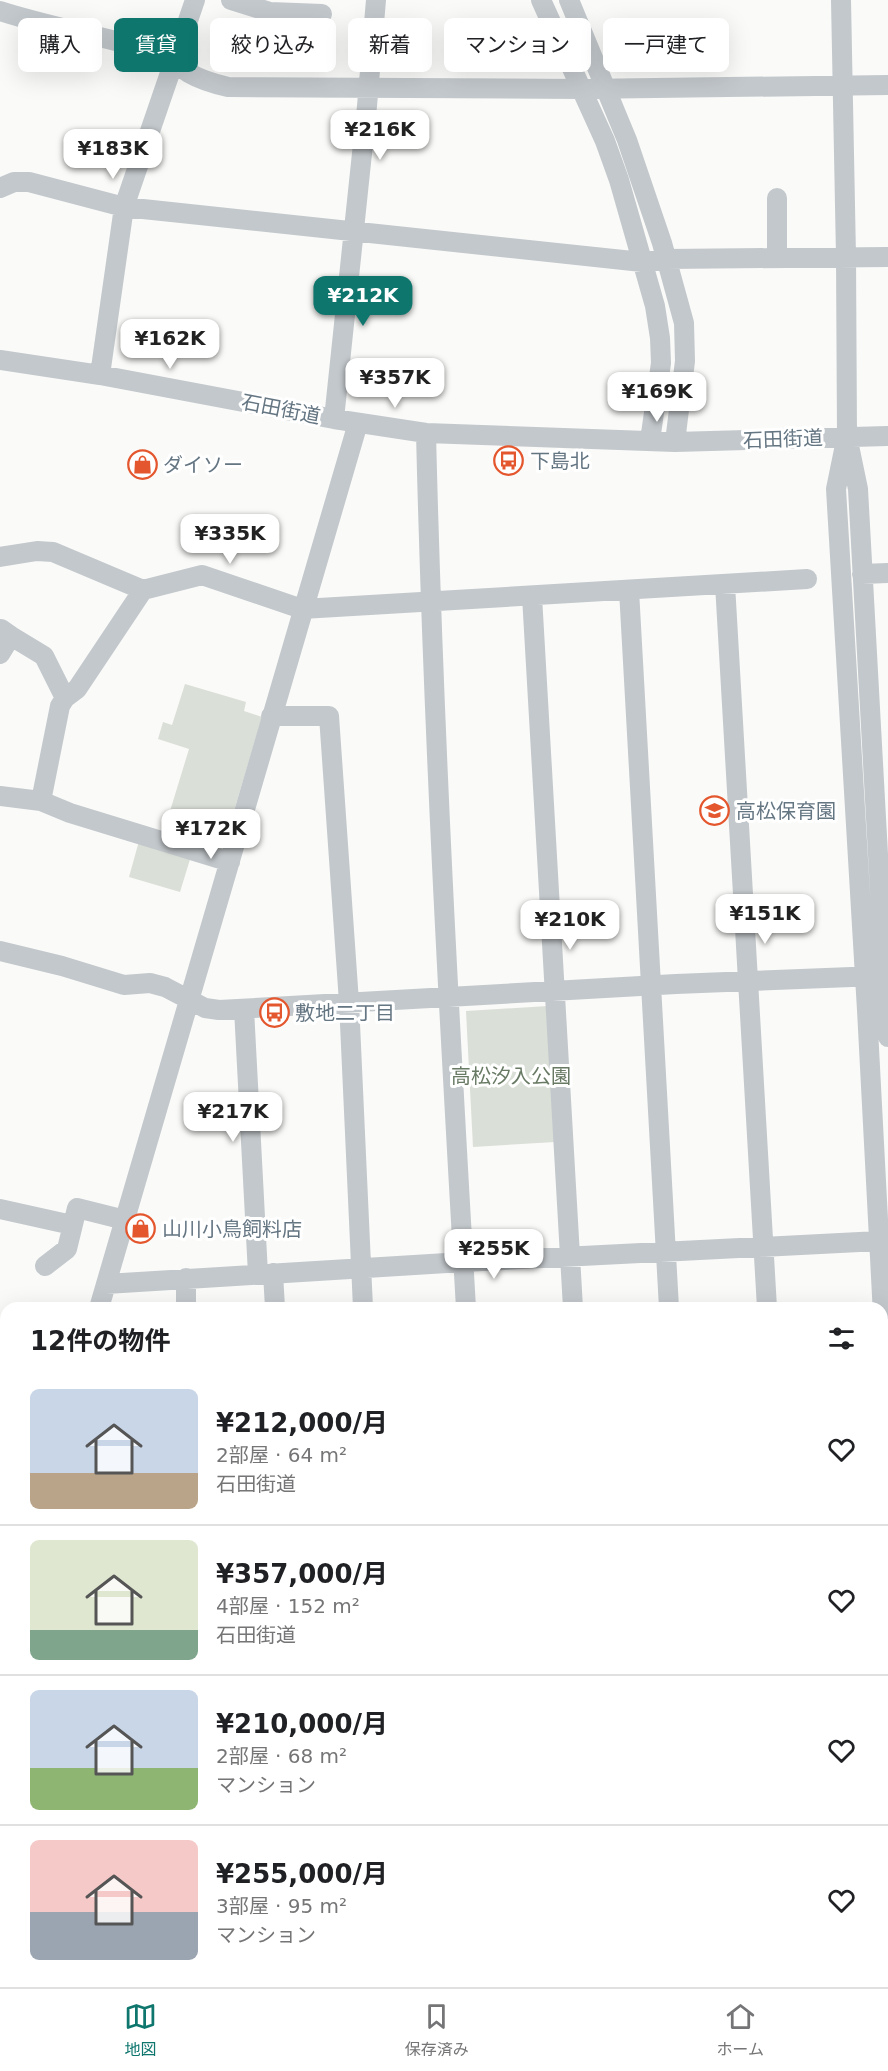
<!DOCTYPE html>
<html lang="ja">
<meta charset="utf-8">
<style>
body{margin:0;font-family:"DejaVu Sans","Noto Sans JP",sans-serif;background:#f6f6f6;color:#202124;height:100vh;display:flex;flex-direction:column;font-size:22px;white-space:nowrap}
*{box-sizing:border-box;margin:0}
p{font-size:20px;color:#757577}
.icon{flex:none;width:33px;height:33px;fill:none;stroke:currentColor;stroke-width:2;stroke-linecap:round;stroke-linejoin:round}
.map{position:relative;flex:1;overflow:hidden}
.side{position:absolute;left:0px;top:1302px;width:888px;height:686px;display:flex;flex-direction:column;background:#fff;border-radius:18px 18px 0 0;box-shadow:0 6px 24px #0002}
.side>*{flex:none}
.top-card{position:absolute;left:18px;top:18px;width:852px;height:54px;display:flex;gap:12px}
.price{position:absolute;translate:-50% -51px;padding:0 14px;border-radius:12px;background:#fff;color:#222;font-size:20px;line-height:39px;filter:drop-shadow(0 2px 3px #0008)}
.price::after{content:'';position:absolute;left:50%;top:36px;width:18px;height:14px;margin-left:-9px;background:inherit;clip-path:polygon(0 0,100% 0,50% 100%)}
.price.selected{background:#0f766e;color:#fff}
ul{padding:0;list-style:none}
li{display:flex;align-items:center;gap:18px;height:150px;padding:0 30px}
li+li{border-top:2px solid #e0e0e0}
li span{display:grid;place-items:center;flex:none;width:168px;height:120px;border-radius:9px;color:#555}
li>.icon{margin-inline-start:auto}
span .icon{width:72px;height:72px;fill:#fffc;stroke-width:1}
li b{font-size:26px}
h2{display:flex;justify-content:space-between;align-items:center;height:72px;padding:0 30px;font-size:26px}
.pill{padding:0 21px;border-radius:9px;background:#fff;box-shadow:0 6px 24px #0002;font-size:21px;line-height:54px}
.pill.selected{background:#0f766e;color:#fff}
.tabs{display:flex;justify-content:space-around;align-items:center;height:84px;border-top:2px solid #e0e0e0;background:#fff;font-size:16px;color:#757577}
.tabs a{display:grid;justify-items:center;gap:3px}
.tabs .selected{color:#0f766e}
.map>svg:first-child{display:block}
.green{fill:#dadfd7}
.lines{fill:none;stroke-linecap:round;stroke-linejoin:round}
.minor{stroke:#c3c8cc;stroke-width:20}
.labels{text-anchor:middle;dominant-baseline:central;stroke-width:6;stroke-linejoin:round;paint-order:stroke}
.street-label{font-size:20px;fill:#657683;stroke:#fff}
.poi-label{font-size:20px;fill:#657683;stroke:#fff;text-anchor:start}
.park-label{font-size:20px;fill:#687a64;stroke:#fff}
</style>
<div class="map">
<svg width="888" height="1987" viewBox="0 0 888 1987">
<rect width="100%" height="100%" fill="#fafaf8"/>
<path class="green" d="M 185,684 L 246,702 L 244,711 L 262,717 L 222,851 L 163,834 L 189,749 L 158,739 L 163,722 L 172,725 Z
M 139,841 L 191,856 L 180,892 L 129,877 Z
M 548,1006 L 555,1142 L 473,1147 L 466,1011 Z"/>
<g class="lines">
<path class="minor" d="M 231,0 L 270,12 L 322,14
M 541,0 L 605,141 L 619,180 L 655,306 L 660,338 L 661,363 L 650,441
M 569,0 L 627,140 L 662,243 L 684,323 L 685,361 L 675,442
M 841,0 L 846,256 L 847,436 L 858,489 L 888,1037
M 0,11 C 50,27 103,36 153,51 C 171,57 175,64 189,73 C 201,80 215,84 228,87 L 582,89 L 888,85
M 0,188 L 14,182 L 29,182 L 124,207 L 642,262 L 666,259 L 888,257
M 777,198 L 777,258
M 0,360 L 100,375 L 334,419 L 426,433 L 675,442 L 888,436
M 100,375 L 124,207 L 195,0
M 334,419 L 367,106 L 376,0
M 426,433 C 433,725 449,1016 466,1308
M 845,445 L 836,489 L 867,1010 L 888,1410
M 0,557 L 37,551 L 53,552 L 143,590
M 862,574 L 888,573
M 725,584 L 767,1308
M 629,590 L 669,1308
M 532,596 L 573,1308
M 11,636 L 44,656 L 65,698
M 0,654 L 11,636 L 1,629
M 271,716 L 329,716 L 349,1002 L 363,1308
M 0,796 L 41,801
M 230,862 L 70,813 L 41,801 L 60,706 L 65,698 L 77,689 L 143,590 L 202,575 L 302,609 L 807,579
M 0,951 L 62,966 L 124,985 L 150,983 L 165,987 L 205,1008 L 219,1010 L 676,984 L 877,976
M 244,1009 L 258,1274
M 0,1209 L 72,1225
M 45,1266 L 67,1249 L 77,1208 L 125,1220
M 273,1273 L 275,1308
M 186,1278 L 186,1308
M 106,1284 L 463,1262 L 879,1241
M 99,1308 L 358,423
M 0,1452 L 6,1454
M 882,1511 L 888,1511
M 0,1569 L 6,1572
M 882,1641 L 888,1641
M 0,1655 L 6,1634
M 0,1689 L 6,1689
M 0,1820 L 6,1820
M 882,1909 L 888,1909
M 0,1954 L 6,1954
M 143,1982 L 144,1987
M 304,1982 L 305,1987
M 501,1982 L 502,1987
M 801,1982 L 801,1987
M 117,1987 L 118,1982"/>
</g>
<defs>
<symbol id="bus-ring" viewBox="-11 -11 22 22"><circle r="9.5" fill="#fff" stroke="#e4572e" stroke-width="1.5"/><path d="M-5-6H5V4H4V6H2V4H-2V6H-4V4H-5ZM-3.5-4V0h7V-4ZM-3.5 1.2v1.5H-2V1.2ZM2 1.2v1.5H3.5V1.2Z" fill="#e4572e"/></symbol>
<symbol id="shop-ring" viewBox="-11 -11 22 22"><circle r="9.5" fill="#fff" stroke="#e4572e" stroke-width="1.5"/><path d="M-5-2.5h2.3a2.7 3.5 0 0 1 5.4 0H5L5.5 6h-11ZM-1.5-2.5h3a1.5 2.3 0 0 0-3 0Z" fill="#e4572e"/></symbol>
<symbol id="school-ring" viewBox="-11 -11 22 22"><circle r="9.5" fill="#fff" stroke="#e4572e" stroke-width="1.5"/><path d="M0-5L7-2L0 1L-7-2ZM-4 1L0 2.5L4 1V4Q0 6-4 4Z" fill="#e4572e"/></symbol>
</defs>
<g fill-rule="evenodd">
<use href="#bus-ring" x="492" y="444" width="33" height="33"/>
<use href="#shop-ring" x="126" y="448" width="33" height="33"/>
<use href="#school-ring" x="698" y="794" width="33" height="33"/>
<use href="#bus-ring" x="258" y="996" width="33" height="33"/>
<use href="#shop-ring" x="124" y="1212" width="33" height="33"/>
</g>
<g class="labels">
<g class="street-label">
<text transform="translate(281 409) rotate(11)">石田街道</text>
<text transform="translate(783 439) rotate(-2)">石田街道</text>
</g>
<g class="poi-label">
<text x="530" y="461">下島北</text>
<text x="163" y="465">ダイソー</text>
<text x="736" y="811">高松保育園</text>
<text x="295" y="1013">敷地二丁目</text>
<text x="162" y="1229">山川小鳥飼料店</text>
</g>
<g class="park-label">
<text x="511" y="1076">高松汐入公園</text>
</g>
</g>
</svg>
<b class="price" style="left:380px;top:161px">¥216K</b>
<b class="price" style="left:113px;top:180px">¥183K</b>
<b class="price selected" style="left:363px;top:327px">¥212K</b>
<b class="price" style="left:170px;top:370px">¥162K</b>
<b class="price" style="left:395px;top:409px">¥357K</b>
<b class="price" style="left:657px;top:423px">¥169K</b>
<b class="price" style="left:230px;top:565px">¥335K</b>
<b class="price" style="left:211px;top:860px">¥172K</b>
<b class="price" style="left:765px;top:945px">¥151K</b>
<b class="price" style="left:570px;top:951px">¥210K</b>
<b class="price" style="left:233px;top:1143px">¥217K</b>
<b class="price" style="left:494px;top:1280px">¥255K</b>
<div class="top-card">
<a class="pill">購入</a>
<a class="pill selected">賃貸</a>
<a class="pill">絞り込み</a>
<a class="pill">新着</a>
<a class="pill">マンション</a>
<a class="pill">一戸建て</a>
</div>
<section class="side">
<h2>12件の物件<svg class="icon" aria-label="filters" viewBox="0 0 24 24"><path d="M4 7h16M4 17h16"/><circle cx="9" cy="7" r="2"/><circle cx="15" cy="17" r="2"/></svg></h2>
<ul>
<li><span style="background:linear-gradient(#c9d6e8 70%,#b9a48a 0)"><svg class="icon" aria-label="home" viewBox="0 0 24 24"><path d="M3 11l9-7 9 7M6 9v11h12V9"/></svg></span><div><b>¥212,000/月</b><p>2部屋 · 64 m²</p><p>石田街道</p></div><svg class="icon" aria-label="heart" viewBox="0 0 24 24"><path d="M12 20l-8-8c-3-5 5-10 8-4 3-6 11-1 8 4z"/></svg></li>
<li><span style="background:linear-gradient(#dfe7d0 75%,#7fa58c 0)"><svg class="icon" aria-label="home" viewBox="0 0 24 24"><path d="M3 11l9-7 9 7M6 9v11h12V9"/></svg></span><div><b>¥357,000/月</b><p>4部屋 · 152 m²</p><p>石田街道</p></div><svg class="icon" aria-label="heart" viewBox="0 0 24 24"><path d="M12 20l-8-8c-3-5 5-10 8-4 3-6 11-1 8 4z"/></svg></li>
<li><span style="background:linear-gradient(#c9d6e8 65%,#8fb573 0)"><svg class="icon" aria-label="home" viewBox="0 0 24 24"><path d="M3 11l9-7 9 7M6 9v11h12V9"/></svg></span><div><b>¥210,000/月</b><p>2部屋 · 68 m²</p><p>マンション</p></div><svg class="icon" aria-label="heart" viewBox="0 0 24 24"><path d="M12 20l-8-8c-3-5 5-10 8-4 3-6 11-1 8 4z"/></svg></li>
<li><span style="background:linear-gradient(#f6c9c9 60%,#9aa5b1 0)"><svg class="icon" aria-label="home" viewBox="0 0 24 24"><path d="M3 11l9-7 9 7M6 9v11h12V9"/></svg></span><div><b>¥255,000/月</b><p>3部屋 · 95 m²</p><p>マンション</p></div><svg class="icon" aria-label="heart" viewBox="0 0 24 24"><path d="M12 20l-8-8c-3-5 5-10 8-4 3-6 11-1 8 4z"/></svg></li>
</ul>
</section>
</div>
<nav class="tabs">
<a class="selected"><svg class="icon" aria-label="map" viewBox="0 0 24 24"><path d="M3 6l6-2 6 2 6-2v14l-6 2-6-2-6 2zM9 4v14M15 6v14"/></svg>地図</a>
<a><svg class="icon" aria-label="saved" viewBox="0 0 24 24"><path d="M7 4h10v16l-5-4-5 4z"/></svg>保存済み</a>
<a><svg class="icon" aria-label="home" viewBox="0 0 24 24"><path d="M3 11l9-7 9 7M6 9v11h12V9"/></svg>ホーム</a>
</nav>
